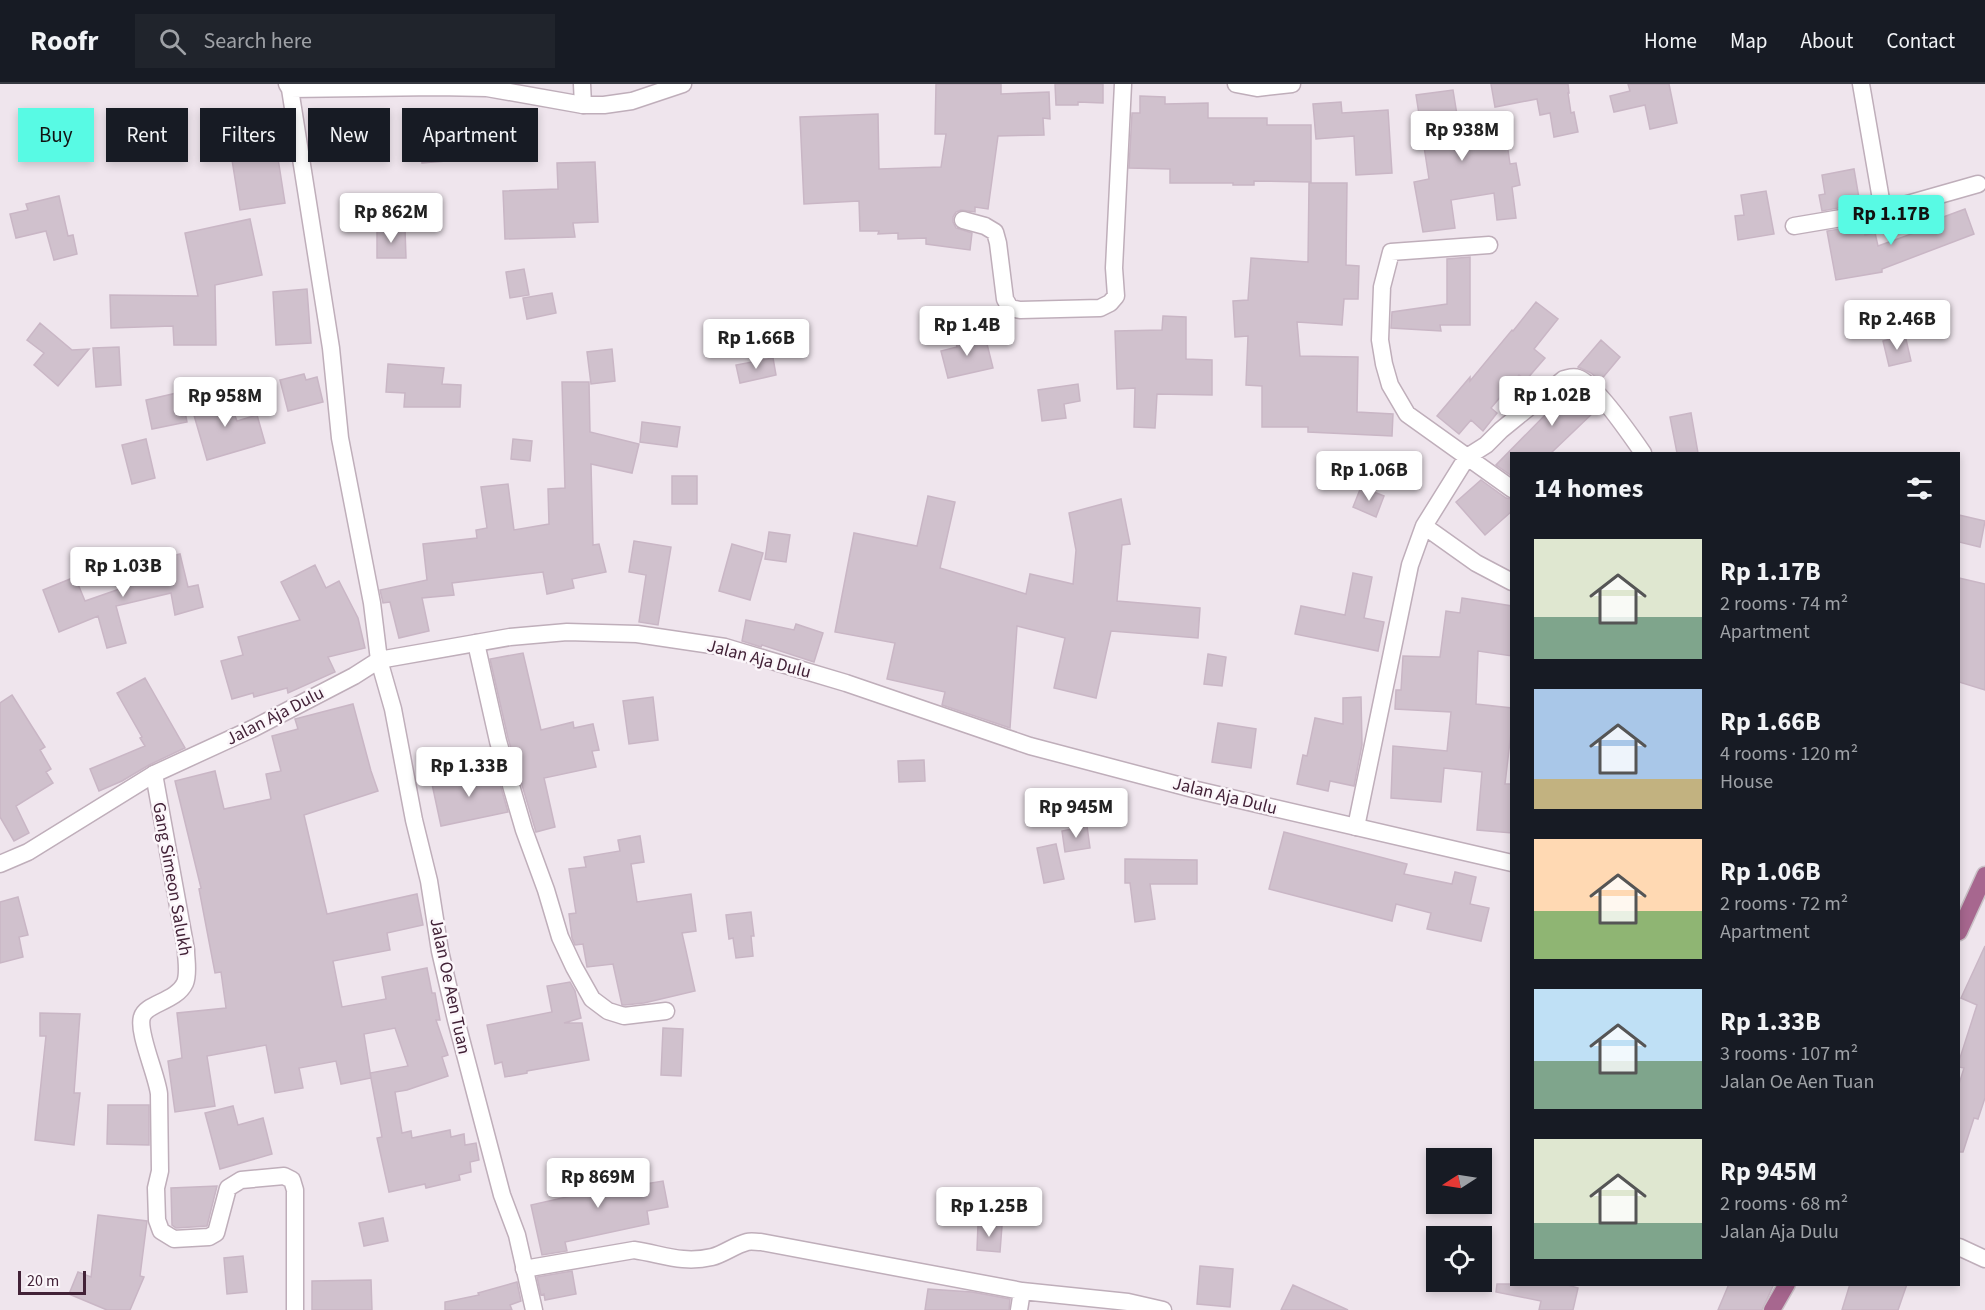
<!DOCTYPE html>
<meta charset="utf-8">
<style>
body{margin:0;font-family:"Source Sans 3",sans-serif;background:#20242c;color:#f1f3f6;height:100vh;display:flex;flex-direction:column;font-size:22px;white-space:nowrap}
*{box-sizing:border-box;margin:0}
p{font-size:20px;color:#9ea1a6}
.icon{flex:none;width:33px;height:33px;fill:none;stroke:currentColor;stroke-width:2;stroke-linecap:round;stroke-linejoin:round}
.map{position:relative;flex:1;overflow:hidden}
.details{position:absolute;left:1510px;top:368px;width:450px;height:834px;display:flex;flex-direction:column;background:#171b24;border-radius:0px;box-shadow:0 3px 9px #0003}
.details>*{flex:none}
.banner{position:absolute;left:18px;top:24px;width:570px;height:54px;display:flex;gap:12px}
.needle{width:39px;rotate:258deg}
.buttons{position:absolute;left:1426px;top:1064px;display:grid;gap:12px}
.buttons a{display:grid;place-items:center;width:66px;height:66px;border-radius:0px;background:#171b24;box-shadow:0 3px 9px #0003;font-size:30px}
.scale{position:absolute;left:18px;bottom:15px;width:68px;box-sizing:border-box;padding-left:6px;border:3px solid #422237;border-top:0;font-size:16px;line-height:21px;white-space:nowrap;color:#422237;-webkit-text-stroke:4px #fbf6fa;paint-order:stroke}
.price{position:absolute;translate:-50% -51px;padding:0 14px;border-radius:6px;background:#fff;color:#222;font-size:20px;line-height:39px;filter:drop-shadow(0 2px 3px #0008)}
.price::after{content:'';position:absolute;left:50%;top:36px;width:18px;height:14px;margin-left:-9px;background:inherit;clip-path:polygon(0 0,100% 0,50% 100%)}
.price.active{background:#58fae4;color:#111}
ul{padding:0;list-style:none}
li{display:flex;align-items:center;gap:18px;height:150px;padding:0 24px}
li span{display:grid;place-items:center;flex:none;width:168px;height:120px;border-radius:0px;color:#555}
li>.icon{margin-inline-start:auto}
span .icon{width:72px;height:72px;fill:#fffc;stroke-width:1}
li b{font-size:26px}
h2{display:flex;justify-content:space-between;align-items:center;height:72px;padding:0 24px;font-size:26px}
.tag{padding:0 21px;border-radius:0px;background:#171b24;box-shadow:0 3px 9px #0003;font-size:21px;line-height:54px}
.tag.active{background:#58fae4;color:#111}
header{display:flex;align-items:center;gap:36px;box-sizing:border-box;height:84px;padding:0 30px;background:#171b24;border-bottom:2px solid #363941}
header strong{font-size:28px}
nav{display:flex;gap:33px;margin-inline-start:auto;font-size:21px}
.search{width:420px;height:54px;background:#20242c;display:flex;align-items:center;gap:15px;box-sizing:border-box;padding:0 21px;border-radius:0px;color:#9ea1a6;font-size:22px}
.map>svg:first-child{display:block}
.building{fill:#d0c1cd;stroke:#c9b6c5;stroke-width:1.5}
.lines{fill:none;stroke-linecap:round;stroke-linejoin:round}
.minor-casing{stroke:#bfaeba;stroke-width:19}
.tertiary-casing{stroke:#bfaeba;stroke-width:19}
.primary-casing{stroke:#cac1c7;stroke-width:19}
.minor{stroke:#fff;stroke-width:16}
.tertiary{stroke:#fff;stroke-width:16}
.primary{stroke:#a7678f;stroke-width:16}
.labels{text-anchor:middle;dominant-baseline:central;stroke-width:5;stroke-linejoin:round;paint-order:stroke}
.street-label{font-size:18px;fill:#422237;stroke:#fbf6fa}
</style>
<header>
<strong>Roofr</strong>
<div class="search"><svg class="icon" aria-label="search" viewBox="0 0 24 24"><circle cx="10" cy="10" r="6"/><path d="M15 15l6 6"/></svg>Search here</div>
<nav><a>Home</a><a>Map</a><a>About</a><a>Contact</a></nav>
</header>
<div class="map">
<svg width="1985" height="1226" viewBox="0 0 1985 1226">
<rect width="100%" height="100%" fill="#efe5ed"/>
<path class="building" d="M 936,0 L 1001,0 L 1001,10 L 1049,8 L 1050,35 L 1043,34 L 1044,51 L 998,52 L 988,125 L 975,123 L 975,128 L 961,126 L 956,128 L 953,133 L 953,138 L 956,144 L 972,149 L 970,166 L 926,160 L 926,154 L 898,155 L 898,149 L 878,150 L 879,147 L 860,147 L 859,117 L 804,120 L 800,33 L 878,30 L 879,85 L 941,83 L 946,50 L 935,50 Z
M 1055,0 L 1103,0 L 1103,19 L 1078,18 L 1078,21 L 1056,21 Z
M 1491,0 L 1568,0 L 1569,9 L 1568,9 L 1571,29 L 1574,28 L 1578,48 L 1554,53 L 1550,29 L 1540,31 L 1537,15 L 1495,23 Z
M 1628,0 L 1669,0 L 1677,39 L 1650,45 L 1645,21 L 1614,28 L 1610,12 L 1630,7 Z
M 1453,6 L 1458,37 L 1503,31 L 1510,80 L 1516,79 L 1520,101 L 1512,103 L 1516,134 L 1497,136 L 1494,109 L 1451,116 L 1455,144 L 1423,148 L 1414,98 L 1429,95 L 1416,11 Z
M 1140,12 L 1165,13 L 1165,20 L 1208,19 L 1208,34 L 1267,34 L 1267,41 L 1311,41 L 1311,98 L 1254,97 L 1254,101 L 1233,101 L 1233,99 L 1170,99 L 1170,85 L 1129,84 L 1132,29 L 1140,29 Z
M 1341,18 L 1342,29 L 1388,26 L 1392,89 L 1356,91 L 1354,52 L 1316,55 L 1313,20 Z
M 274,49 L 285,119 L 240,126 L 229,57 Z
M 444,55 L 446,77 L 422,79 L 420,58 Z
M 595,78 L 598,138 L 573,139 L 575,153 L 505,155 L 503,107 L 558,105 L 557,79 Z
M 1854,85 L 1860,120 L 1822,127 L 1819,111 L 1825,110 L 1822,91 Z
M 1309,99 L 1347,99 L 1346,181 L 1359,182 L 1358,215 L 1344,215 L 1342,241 L 1297,238 L 1300,272 L 1358,273 L 1357,328 L 1393,330 L 1392,352 L 1308,348 L 1308,343 L 1262,343 L 1262,302 L 1246,301 L 1248,252 L 1235,253 L 1233,217 L 1248,216 L 1251,174 L 1308,178 Z
M 1766,107 L 1774,150 L 1738,156 L 1735,132 L 1744,131 L 1741,111 Z
M 59,112 L 68,152 L 73,151 L 77,170 L 54,176 L 46,147 L 16,154 L 10,130 L 28,126 L 26,120 Z
M 1965,125 L 1974,150 L 1882,185 L 1882,188 L 1836,196 L 1827,147 L 1863,141 L 1865,151 L 1875,149 L 1878,162 L 1928,144 L 1927,139 Z
M 250,135 L 262,191 L 215,201 L 216,261 L 174,261 L 173,242 L 111,244 L 110,211 L 198,212 L 185,149 Z
M 377,145 L 405,145 L 406,174 L 377,174 Z
M 1470,173 L 1470,241 L 1440,241 L 1441,247 L 1391,244 L 1392,228 L 1447,220 L 1447,175 Z
M 524,185 L 529,211 L 510,214 L 506,188 Z
M 307,205 L 311,259 L 276,261 L 273,208 Z
M 552,209 L 556,229 L 527,235 L 523,214 Z
M 1536,218 L 1558,235 L 1534,265 L 1545,274 L 1526,296 L 1519,291 L 1491,324 L 1497,329 L 1483,347 L 1471,336 L 1459,350 L 1437,332 L 1470,293 L 1470,297 L 1512,246 L 1513,247 Z
M 1163,232 L 1186,233 L 1186,275 L 1212,276 L 1212,311 L 1157,310 L 1155,344 L 1134,343 L 1135,304 L 1117,305 L 1115,247 L 1162,246 Z
M 40,239 L 72,266 L 89,265 L 58,302 L 34,281 L 44,269 L 27,256 Z
M 972,250 L 974,255 L 985,252 L 993,284 L 948,294 L 941,267 L 957,263 L 955,254 Z
M 1905,251 L 1911,277 L 1889,282 L 1883,257 Z
M 1601,256 L 1620,273 L 1600,297 L 1591,289 L 1578,283 Z
M 119,263 L 121,301 L 96,303 L 93,264 Z
M 612,265 L 615,297 L 591,300 L 587,268 Z
M 773,274 L 776,291 L 740,299 L 736,281 Z
M 388,280 L 444,284 L 442,300 L 461,301 L 460,323 L 404,323 L 405,309 L 386,308 Z
M 304,290 L 306,296 L 317,293 L 323,318 L 288,327 L 280,296 Z
M 562,298 L 589,298 L 590,348 L 639,360 L 632,389 L 591,380 L 593,461 L 599,460 L 606,488 L 572,495 L 574,504 L 547,510 L 543,488 L 452,499 L 454,511 L 422,514 L 429,547 L 399,554 L 390,518 L 383,519 L 380,506 L 427,496 L 423,460 L 477,454 L 476,446 L 487,444 L 481,403 L 508,400 L 514,446 L 549,440 L 548,405 L 565,404 Z
M 1078,300 L 1080,317 L 1064,320 L 1066,334 L 1042,337 L 1038,306 Z
M 1574,304 L 1586,313 L 1585,315 L 1596,326 L 1551,369 L 1512,369 L 1512,392 L 1496,381 L 1547,329 L 1543,325 L 1569,305 Z
M 181,308 L 187,338 L 152,345 L 146,316 Z
M 226,308 L 237,337 L 257,331 L 265,359 L 207,376 L 191,321 Z
M 1691,329 L 1698,369 L 1677,369 L 1670,333 Z
M 642,338 L 680,343 L 677,363 L 640,358 Z
M 146,355 L 155,394 L 132,400 L 122,361 Z
M 513,355 L 532,357 L 530,377 L 511,375 Z
M 672,392 L 697,392 L 697,420 L 672,420 Z
M 1481,396 L 1506,414 L 1512,415 L 1512,427 L 1485,451 L 1456,418 Z
M 1361,403 L 1384,412 L 1376,433 L 1353,423 Z
M 928,412 L 955,418 L 940,484 L 1026,510 L 1030,490 L 1073,500 L 1076,466 L 1069,429 L 1121,415 L 1130,460 L 1122,461 L 1117,517 L 1200,524 L 1198,554 L 1111,547 L 1096,614 L 1054,604 L 1065,554 L 1017,542 L 1010,644 L 942,621 L 945,608 L 887,595 L 895,559 L 835,548 L 854,449 L 917,462 Z
M 1959,431 L 1985,437 L 1980,463 L 1959,458 Z
M 769,448 L 790,451 L 786,478 L 765,475 Z
M 634,457 L 671,463 L 658,541 L 639,538 L 646,491 L 629,488 Z
M 732,460 L 763,469 L 750,516 L 719,507 Z
M 180,470 L 188,503 L 198,501 L 203,523 L 175,531 L 171,509 L 116,522 L 126,559 L 107,564 L 98,532 L 59,548 L 43,506 L 75,493 L 85,517 L 134,500 L 129,483 Z
M 315,481 L 326,504 L 339,497 L 358,534 L 365,564 L 328,573 L 335,588 L 288,609 L 287,604 L 254,613 L 253,609 L 232,615 L 221,577 L 243,571 L 238,553 L 300,536 L 281,498 Z
M 1353,489 L 1372,493 L 1364,534 L 1384,538 L 1378,567 L 1295,550 L 1301,522 L 1345,531 Z
M 1959,494 L 1985,500 L 1985,606 L 1959,598 Z
M 1462,514 L 1512,522 L 1512,572 L 1478,567 L 1476,620 L 1512,624 L 1512,640 L 1505,700 L 1512,700 L 1512,749 L 1477,746 L 1482,688 L 1444,684 L 1441,718 L 1391,714 L 1393,662 L 1447,667 L 1451,628 L 1395,625 L 1396,606 L 1401,606 L 1403,572 L 1440,573 L 1446,527 L 1460,529 Z
M 746,536 L 794,546 L 796,540 L 823,549 L 814,578 L 762,561 L 761,563 L 742,557 Z
M 523,569 L 541,646 L 573,638 L 574,644 L 593,640 L 599,666 L 592,667 L 596,683 L 544,694 L 555,743 L 536,748 L 508,654 L 490,575 Z
M 1208,570 L 1226,573 L 1222,602 L 1204,600 Z
M 145,594 L 185,664 L 149,681 L 122,697 L 99,707 L 90,685 L 145,662 L 140,654 L 142,653 L 117,609 Z
M 12,611 L 45,663 L 40,666 L 51,685 L 46,688 L 53,699 L 16,722 L 29,749 L 14,757 L 0,733 L 0,619 Z
M 653,613 L 658,656 L 629,660 L 623,617 Z
M 1361,613 L 1362,661 L 1354,702 L 1330,697 L 1328,707 L 1297,700 L 1303,671 L 1307,672 L 1315,634 L 1343,640 L 1343,614 Z
M 353,620 L 371,687 L 378,707 L 304,731 L 327,830 L 417,810 L 423,841 L 387,849 L 390,866 L 333,877 L 342,923 L 386,915 L 382,893 L 427,884 L 432,909 L 435,909 L 440,936 L 436,936 L 448,971 L 442,973 L 448,992 L 407,1006 L 395,1008 L 402,1049 L 411,1047 L 412,1054 L 450,1046 L 451,1053 L 464,1050 L 465,1061 L 476,1059 L 479,1076 L 470,1078 L 471,1088 L 459,1091 L 460,1096 L 426,1104 L 425,1100 L 389,1108 L 377,1054 L 382,1053 L 370,989 L 408,982 L 395,944 L 364,950 L 371,994 L 341,1000 L 336,977 L 299,984 L 303,1004 L 275,1009 L 266,961 L 207,972 L 215,1022 L 175,1028 L 168,977 L 182,974 L 177,929 L 226,924 L 221,888 L 215,889 L 199,805 L 201,804 L 175,697 L 215,687 L 224,725 L 271,715 L 266,690 L 281,687 L 272,652 L 298,645 L 295,635 Z
M 1218,639 L 1256,645 L 1251,684 L 1212,678 Z
M 924,676 L 925,697 L 899,698 L 898,677 Z
M 496,686 L 508,728 L 441,742 L 432,700 Z
M 1087,742 L 1090,764 L 1065,768 L 1062,747 Z
M 1284,748 L 1407,780 L 1404,790 L 1452,800 L 1455,788 L 1476,793 L 1470,820 L 1489,824 L 1481,857 L 1427,845 L 1431,829 L 1396,820 L 1392,837 L 1269,805 Z
M 640,752 L 644,778 L 631,780 L 637,818 L 691,810 L 696,847 L 682,849 L 695,907 L 644,919 L 625,921 L 622,921 L 613,880 L 587,883 L 583,860 L 575,861 L 572,854 L 569,830 L 576,829 L 569,785 L 586,783 L 584,773 L 620,767 L 618,756 Z
M 1056,760 L 1064,795 L 1044,799 L 1037,764 Z
M 1125,775 L 1197,776 L 1197,800 L 1150,800 L 1155,835 L 1135,838 L 1130,799 L 1125,799 Z
M 18,813 L 28,851 L 19,853 L 23,873 L 0,879 L 0,818 Z
M 751,828 L 754,852 L 751,852 L 753,872 L 736,874 L 733,854 L 729,855 L 726,831 Z
M 1985,862 L 1985,1014 L 1978,1035 L 1974,1034 L 1963,1068 L 1959,1068 L 1959,1000 L 1964,984 L 1959,983 L 1959,977 L 1977,921 L 1961,914 Z
M 570,898 L 575,907 L 581,934 L 564,939 L 582,939 L 589,976 L 527,987 L 527,989 L 505,993 L 502,978 L 495,980 L 487,941 L 552,928 L 547,902 Z
M 40,929 L 80,930 L 74,1009 L 80,1009 L 74,1061 L 35,1056 L 46,952 L 40,952 Z
M 663,944 L 683,945 L 681,992 L 661,991 Z
M 108,1021 L 149,1021 L 149,1061 L 107,1060 Z
M 233,1022 L 238,1041 L 263,1034 L 272,1070 L 220,1085 L 205,1029 Z
M 635,1075 L 639,1101 L 663,1097 L 668,1123 L 647,1127 L 649,1140 L 565,1158 L 567,1167 L 542,1171 L 531,1121 L 611,1103 L 607,1080 Z
M 217,1102 L 207,1142 L 176,1144 L 172,1141 L 171,1104 Z
M 98,1131 L 147,1137 L 140,1192 L 144,1193 L 130,1226 L 107,1226 L 69,1210 L 78,1188 L 91,1193 Z
M 383,1134 L 388,1157 L 364,1162 L 359,1139 Z
M 978,1140 L 1002,1142 L 1000,1168 L 977,1166 Z
M 243,1172 L 247,1208 L 227,1210 L 224,1174 Z
M 1200,1182 L 1233,1185 L 1230,1223 L 1197,1220 Z
M 572,1187 L 576,1210 L 545,1216 L 544,1210 L 541,1211 L 537,1193 Z
M 371,1196 L 372,1226 L 312,1226 L 312,1197 Z
M 517,1198 L 521,1217 L 510,1221 L 512,1226 L 445,1226 L 445,1218 L 479,1211 L 478,1209 Z
M 1497,1200 L 1564,1200 L 1578,1204 L 1573,1226 L 1539,1226 L 1541,1217 L 1496,1208 Z
M 1729,1200 L 1774,1200 L 1762,1226 L 1718,1226 Z
M 1850,1200 L 1907,1200 L 1898,1226 L 1842,1226 Z
M 1293,1201 L 1348,1226 L 1281,1226 Z
M 928,1205 L 972,1208 L 1010,1215 L 1009,1226 L 925,1226 Z"/>
<g class="lines">
<defs>
<path id="minor" d="M 582,0 L 583,21
M 1861,0 L 1883,127
M 963,136 L 985,142 L 995,148 L 998,159 L 1005,215 L 1010,224 L 1020,226 L 1100,224 L 1110,219 L 1116,212 L 1114,184 L 1123,0
M 1794,142 L 1883,127 L 1978,100
M 1489,161 L 1391,168 L 1382,203 L 1380,256 L 1384,280 L 1390,301 L 1407,330 L 1512,405
M 1424,442 L 1476,479 L 1512,498
M 476,559 L 498,657 L 524,746 L 546,806 L 560,853 L 574,883 L 592,915 L 608,927 L 624,932 L 666,927
M 154,690 L 186,866 C 186,876 189,889 185,899 C 176,918 146,919 142,933 C 137,948 157,991 159,1010 L 160,1087 L 156,1104 L 157,1136 L 161,1147 L 174,1155 L 209,1153 L 216,1149 L 228,1104 L 241,1096 L 284,1092 L 292,1096 L 295,1106 L 295,1226
M 1356,743 L 1410,481 L 1424,442 L 1467,373 L 1486,361 L 1501,346 L 1564,295 C 1569,294 1573,292 1578,294 C 1595,299 1632,353 1643,369
M 1959,1163 L 1985,1175
M 524,1185 L 634,1166 C 662,1170 682,1180 712,1173 C 724,1170 735,1161 747,1158 C 751,1157 756,1158 761,1158 L 1022,1207
M 1019,1226 L 1022,1207 L 1128,1218 L 1163,1226"/>
<path id="tertiary" d="M 287,0 L 290,5 L 331,264 L 340,354 L 372,519 L 379,576 L 393,625 L 414,736 L 429,797 L 440,867 L 456,936 L 502,1111 L 517,1151 L 534,1226
M 1236,0 L 1257,4 L 1292,0
M 290,5 L 437,3 L 487,4 L 583,21 L 604,21 L 632,17 L 683,0
M 0,780 L 28,768 L 154,690 L 254,644 L 354,592 L 379,576 L 510,553 L 567,548 L 637,550 L 725,563 L 846,599 L 1030,662 L 1197,706 L 1512,779"/>
<path id="primary" d="M 1959,848 L 1985,791
M 1772,1226 L 1787,1200"/>
</defs>
<use href="#minor" class="minor-casing"/>
<use href="#tertiary" class="tertiary-casing"/>
<use href="#primary" class="primary-casing"/>
<use href="#minor" class="minor"/>
<use href="#tertiary" class="tertiary"/>
<use href="#primary" class="primary"/>
</g>
<g class="labels">
<g class="street-label">
<text transform="translate(759 575) rotate(15)">Jalan Aja Dulu</text>
<text transform="translate(275 632) rotate(-27)">Jalan Aja Dulu</text>
<text transform="translate(1225 712) rotate(14)">Jalan Aja Dulu</text>
<text transform="translate(172 795) rotate(80)">Gang Simeon Salukh</text>
<text transform="translate(450 902) rotate(78)">Jalan Oe Aen Tuan</text>
</g>
</g>
</svg>
<div class="buttons">
<a><svg class="needle" viewBox="-14 -14 28 28"><path d="M0-13l5 13h-10z" fill="#e53935"/><path d="M0 13l5-13h-10z" fill="#9ea1a6"/></svg></a>
<a><svg class="icon" aria-label="locate" viewBox="0 0 24 24"><circle cx="12" cy="12" r="6"/><path d="M12 2v4M12 18v4M2 12h4M18 12h4"/></svg></a>
</div>
<div class="scale">20 m</div>
<b class="price" style="left:1462px;top:78px">Rp 938M</b>
<b class="price" style="left:391px;top:160px">Rp 862M</b>
<b class="price active" style="left:1891px;top:162px">Rp 1.17B</b>
<b class="price" style="left:1897px;top:267px">Rp 2.46B</b>
<b class="price" style="left:967px;top:273px">Rp 1.4B</b>
<b class="price" style="left:756px;top:286px">Rp 1.66B</b>
<b class="price" style="left:1552px;top:343px">Rp 1.02B</b>
<b class="price" style="left:225px;top:344px">Rp 958M</b>
<b class="price" style="left:1369px;top:418px">Rp 1.06B</b>
<b class="price" style="left:123px;top:514px">Rp 1.03B</b>
<b class="price" style="left:469px;top:714px">Rp 1.33B</b>
<b class="price" style="left:1076px;top:755px">Rp 945M</b>
<b class="price" style="left:598px;top:1125px">Rp 869M</b>
<b class="price" style="left:989px;top:1154px">Rp 1.25B</b>
<div class="banner">
<a class="tag active">Buy</a>
<a class="tag">Rent</a>
<a class="tag">Filters</a>
<a class="tag">New</a>
<a class="tag">Apartment</a>
</div>
<section class="details">
<h2>14 homes<svg class="icon" aria-label="filters" viewBox="0 0 24 24"><path d="M4 7h16M4 17h16"/><circle cx="9" cy="7" r="2"/><circle cx="15" cy="17" r="2"/></svg></h2>
<ul>
<li><span style="background:linear-gradient(#dfe7d0 65%,#7fa58c 0)"><svg class="icon" aria-label="home" viewBox="0 0 24 24"><path d="M3 11l9-7 9 7M6 9v11h12V9"/></svg></span><div><b>Rp 1.17B</b><p>2 rooms · 74 m²</p><p>Apartment</p></div></li>
<li><span style="background:linear-gradient(#a9c7e8 75%,#c2b280 0)"><svg class="icon" aria-label="home" viewBox="0 0 24 24"><path d="M3 11l9-7 9 7M6 9v11h12V9"/></svg></span><div><b>Rp 1.66B</b><p>4 rooms · 120 m²</p><p>House</p></div></li>
<li><span style="background:linear-gradient(#ffd9b3 60%,#8fb573 0)"><svg class="icon" aria-label="home" viewBox="0 0 24 24"><path d="M3 11l9-7 9 7M6 9v11h12V9"/></svg></span><div><b>Rp 1.06B</b><p>2 rooms · 72 m²</p><p>Apartment</p></div></li>
<li><span style="background:linear-gradient(#bfe0f5 60%,#7fa58c 0)"><svg class="icon" aria-label="home" viewBox="0 0 24 24"><path d="M3 11l9-7 9 7M6 9v11h12V9"/></svg></span><div><b>Rp 1.33B</b><p>3 rooms · 107 m²</p><p>Jalan Oe Aen Tuan</p></div></li>
<li><span style="background:linear-gradient(#dfe7d0 70%,#7fa58c 0)"><svg class="icon" aria-label="home" viewBox="0 0 24 24"><path d="M3 11l9-7 9 7M6 9v11h12V9"/></svg></span><div><b>Rp 945M</b><p>2 rooms · 68 m²</p><p>Jalan Aja Dulu</p></div></li>
</ul>
</section>
</div>
